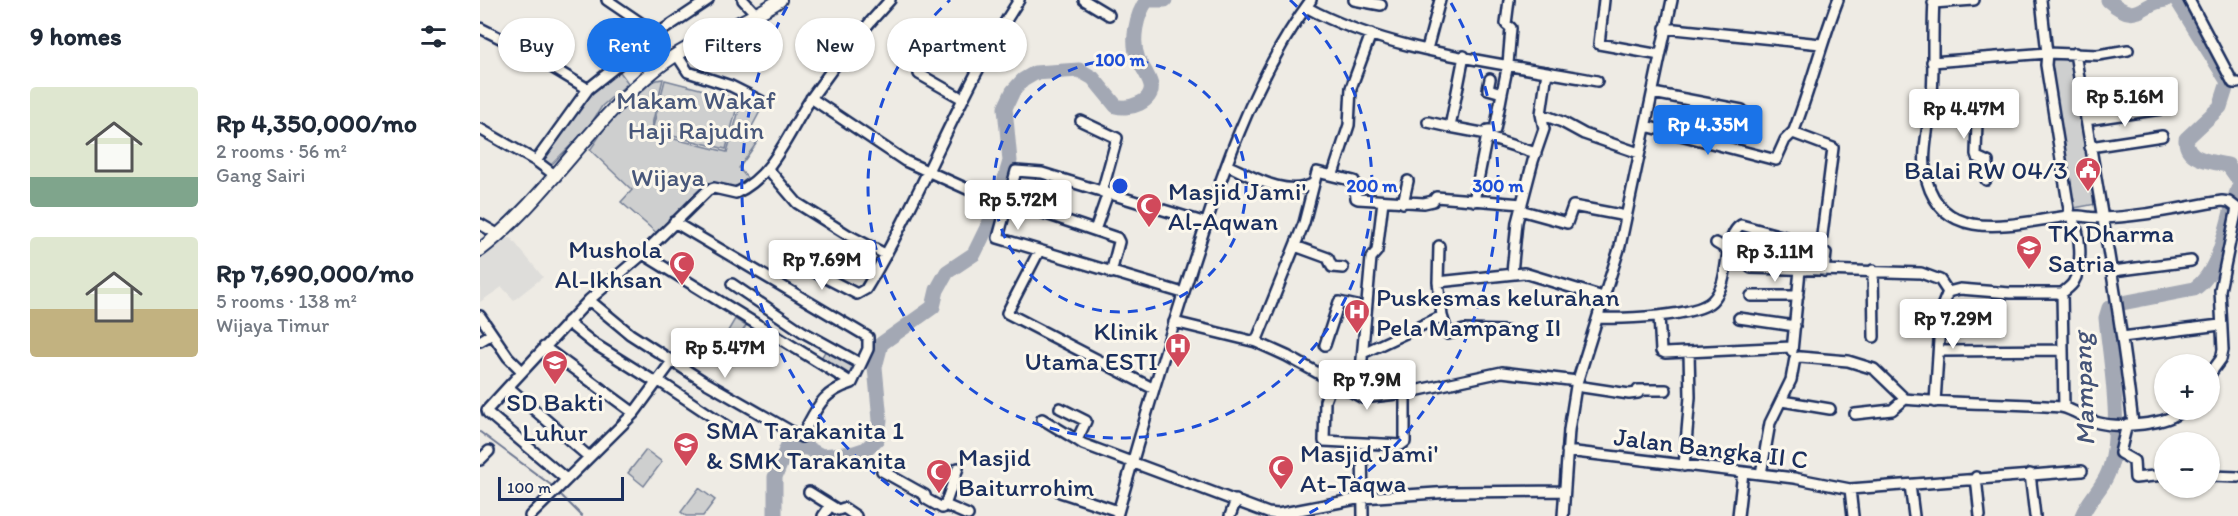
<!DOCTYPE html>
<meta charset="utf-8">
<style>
body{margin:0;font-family:Itim,sans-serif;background:#f6f6f7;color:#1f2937;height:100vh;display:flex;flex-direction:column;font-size:22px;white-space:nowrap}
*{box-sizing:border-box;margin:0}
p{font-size:20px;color:#747a83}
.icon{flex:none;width:33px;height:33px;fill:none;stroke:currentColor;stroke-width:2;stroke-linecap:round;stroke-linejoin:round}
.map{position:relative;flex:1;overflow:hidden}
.sheet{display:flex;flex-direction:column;background:#fff;width:480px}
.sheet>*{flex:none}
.banner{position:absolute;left:18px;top:18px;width:570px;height:54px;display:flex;gap:12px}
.tools{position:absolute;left:1674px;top:354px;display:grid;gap:12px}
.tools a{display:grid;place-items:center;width:66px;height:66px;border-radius:50%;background:#fff;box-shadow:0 2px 4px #0004;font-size:30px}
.scale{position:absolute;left:18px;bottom:15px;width:126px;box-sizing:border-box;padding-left:6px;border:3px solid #1b2f5e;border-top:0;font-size:16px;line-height:21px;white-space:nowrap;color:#1b2f5e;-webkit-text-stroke:4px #fbf7ec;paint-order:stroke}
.price{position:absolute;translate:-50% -51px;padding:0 14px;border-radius:6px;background:#fff;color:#222;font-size:20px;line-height:39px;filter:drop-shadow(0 2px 3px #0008)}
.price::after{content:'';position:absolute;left:50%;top:36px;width:18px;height:14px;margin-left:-9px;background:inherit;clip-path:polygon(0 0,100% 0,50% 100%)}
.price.current{background:#1a73e8;color:#fff}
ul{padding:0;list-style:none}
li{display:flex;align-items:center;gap:18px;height:150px;padding:0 30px}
li span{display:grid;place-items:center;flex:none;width:168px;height:120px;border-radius:6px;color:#555}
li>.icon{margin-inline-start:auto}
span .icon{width:72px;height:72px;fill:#fffc;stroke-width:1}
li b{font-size:26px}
h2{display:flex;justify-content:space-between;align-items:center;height:72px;padding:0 30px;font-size:26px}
.chip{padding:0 21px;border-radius:27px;background:#fff;box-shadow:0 2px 4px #0004;font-size:21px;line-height:54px}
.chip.current{background:#1a73e8;color:#fff}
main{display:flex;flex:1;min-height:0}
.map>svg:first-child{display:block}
.built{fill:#deddda}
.green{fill:#cecfcf;stroke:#747f96;stroke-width:1.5}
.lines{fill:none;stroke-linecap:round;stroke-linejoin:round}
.stream{stroke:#6d7892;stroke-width:2}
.river{stroke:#a3a8b4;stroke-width:15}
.minor-casing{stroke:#1b2f5e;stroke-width:14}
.major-casing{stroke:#1b2f5e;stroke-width:16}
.minor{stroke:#fbf7ec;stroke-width:9}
.major{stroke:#fbf7ec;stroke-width:12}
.ring{fill:none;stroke:#1d4ed8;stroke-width:3;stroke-dasharray:10 8}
.labels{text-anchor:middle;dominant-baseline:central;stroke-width:6;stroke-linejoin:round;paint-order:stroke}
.park-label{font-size:26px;fill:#48577a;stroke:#fbf7ec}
.poi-label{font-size:26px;fill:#1b2f5e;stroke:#fbf7ec;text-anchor:start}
.street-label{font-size:26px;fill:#1b2f5e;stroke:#fbf7ec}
.water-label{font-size:27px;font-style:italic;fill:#445378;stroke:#fbf7ec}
.centre{fill:#1d4ed8;stroke:#fbf7ec;stroke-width:3}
.ring-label{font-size:18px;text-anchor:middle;font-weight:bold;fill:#1d4ed8;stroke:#fbf7ec;stroke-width:6;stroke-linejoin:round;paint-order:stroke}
</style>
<main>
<section class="sheet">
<h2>9 homes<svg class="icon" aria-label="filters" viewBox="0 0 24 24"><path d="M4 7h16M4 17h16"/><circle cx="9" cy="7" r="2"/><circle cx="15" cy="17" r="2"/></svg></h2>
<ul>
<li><span style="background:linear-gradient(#dfe7d0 75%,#7fa58c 0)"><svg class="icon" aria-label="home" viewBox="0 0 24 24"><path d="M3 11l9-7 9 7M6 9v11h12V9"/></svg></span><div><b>Rp 4,350,000/mo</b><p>2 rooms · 56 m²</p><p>Gang Sairi</p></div></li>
<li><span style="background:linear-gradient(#dfe7d0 60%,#c2b280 0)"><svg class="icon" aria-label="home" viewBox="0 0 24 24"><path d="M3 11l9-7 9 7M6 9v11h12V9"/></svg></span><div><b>Rp 7,690,000/mo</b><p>5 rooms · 138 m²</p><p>Wijaya Timur</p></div></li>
</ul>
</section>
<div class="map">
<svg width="1758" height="516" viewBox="0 0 1758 516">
<rect width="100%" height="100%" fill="#eeebe4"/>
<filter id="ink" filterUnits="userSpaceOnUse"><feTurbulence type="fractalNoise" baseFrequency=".0167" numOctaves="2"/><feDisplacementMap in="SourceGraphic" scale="12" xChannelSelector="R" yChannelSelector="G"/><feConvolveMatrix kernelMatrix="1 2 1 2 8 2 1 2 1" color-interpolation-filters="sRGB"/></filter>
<g filter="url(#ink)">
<path class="built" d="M 31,238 L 63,277 L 34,300 L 22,287 L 0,302 L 0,239 Z"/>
<path class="green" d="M 1579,56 L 1591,57 L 1616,204 L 1589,209 L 1567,61 Z
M 138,69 L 148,83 L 122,106 L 109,127 L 68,168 L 60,161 L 107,94 Z
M 183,79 L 170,133 L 247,152 L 262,100 L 284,104 L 269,132 L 278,141 L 259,168 L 271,183 L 256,199 L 232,187 L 179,235 L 141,202 L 152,190 L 110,150 C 129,124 148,82 183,79 Z
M 185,80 L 259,99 L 246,149 L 172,131 Z
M 255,319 L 266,326 L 255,342 L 245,336 Z
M 347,348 L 379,365 L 371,380 L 339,362 Z
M 166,450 L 182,462 L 164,486 L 148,473 Z
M 219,488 L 235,500 L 223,516 L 206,516 L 201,512 Z"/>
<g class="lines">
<path class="stream" d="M 0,432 L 75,488
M 79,493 L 102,516"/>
<path class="river" d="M 1628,0 C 1659,27 1659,3 1685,0
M 1697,0 L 1748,82 L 1740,107 L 1706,139 C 1705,160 1732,162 1748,165 L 1758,179
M 295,516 L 295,477 L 307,447 L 327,448 L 342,456 L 374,453 L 386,449 L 397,439 L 400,420 L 395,367 L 401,344 L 453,307 L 457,290 L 467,272 L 494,254 L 516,209 L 530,161 L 525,108 L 533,91 L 543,80 L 555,73 L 599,70 L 613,78 L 636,106 C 649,110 674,102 671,85 C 669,76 662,67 658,59 C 651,41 656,15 667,0 L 685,0
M 1602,516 C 1608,500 1622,489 1628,473 C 1644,436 1630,359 1626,318 L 1629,308 L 1637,304 L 1714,289 C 1742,271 1746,221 1758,189"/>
<defs>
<path id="minor" d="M 127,0 L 177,34
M 263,0 L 276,14
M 604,0 L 629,15
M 874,0 L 901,5
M 1124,0 L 1119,44 L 1180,55
M 1454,0 C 1452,32 1454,64 1452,95 C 1450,123 1440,154 1447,181 C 1466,248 1541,221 1589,216 C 1599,215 1610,218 1621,218 C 1661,217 1703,207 1742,201 L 1749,202 L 1757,208 L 1740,290 L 1743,350 L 1741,359 L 1730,374
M 1561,0 L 1567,53 L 1566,65 L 1590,216 C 1602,231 1603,267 1593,283 C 1590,287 1586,290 1582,293 L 1584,407
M 1709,0 L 1753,83 L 1758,83
M 1453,3 L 1494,0
M 826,7 C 909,53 1024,63 1117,81
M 0,28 L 38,47 L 108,89
M 1185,28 L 1341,44
M 947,49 L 960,0
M 1595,53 C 1615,177 1639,300 1653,424
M 197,55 L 208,72 L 251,86 L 281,101
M 1452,62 L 1567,53 L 1618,55 L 1648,50
M 439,74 L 483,99
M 1022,93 L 1028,64 L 1031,28 L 1026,24 L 1029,0
M 1173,93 L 1262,110
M 331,98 L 425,161 L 525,206
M 1061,114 L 1082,122 L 1104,134 L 1159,153
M 1450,115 L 1497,120 L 1496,154 L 1497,157 L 1508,162 L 1506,180
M 1606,120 L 1681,109
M 601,121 L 637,138 L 622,192
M 948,122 L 970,127 L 984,56
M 1166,126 L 1296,160 L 1305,140 L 1313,132
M 970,127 L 1007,134
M 0,129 L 56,161 L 76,176
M 1006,137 L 1056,153
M 1610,147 L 1682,136
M 56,161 L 108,89 L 177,34 L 228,0
M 747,165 C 771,176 808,199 834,183
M 288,169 L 317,203 L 368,235 L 405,254
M 853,174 L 869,125 L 871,88 L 891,34
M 547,197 L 544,204 L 546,207 L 637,238 L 639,242 L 631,273
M 994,201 L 1008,130 L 1015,130 L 1022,93 L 1008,89 L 1010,79
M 923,203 L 928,181
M 1040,210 L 1087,223 L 1093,206 L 1146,216
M 194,222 L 388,337 L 388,349 L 372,383
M 0,224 L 19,235
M 615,230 L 628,193
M 1236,243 L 1248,250
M 815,246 L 848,258 L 852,267 L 863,268
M 959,246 L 958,282 L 1044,273 L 1123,297
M 559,251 L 527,313 L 674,389
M 163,254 L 372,383
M 319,264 L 377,294 L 386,289 C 443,195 479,91 539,0
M 1271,268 L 1441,273 L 1460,280 L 1468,292
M 1393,270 L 1394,337
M 1344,271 L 1346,253 L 1341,250 L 1341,243 L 1353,148 L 1313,133 C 1330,90 1341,44 1358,0
M 1633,271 L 1711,261
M 1032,273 L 1037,222 L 1053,161 L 1064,129 L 1061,114 L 1067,72
M 958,282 L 962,316 L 968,334 L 984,330 L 1027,331
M 252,284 L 323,332 L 381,364
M 1468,292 L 1480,289 L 1530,293 L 1582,293
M 703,293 L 518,238 L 536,171 L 562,173 L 726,223
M 1271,296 L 1318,296
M 109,300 L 150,334 L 223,381 L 321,437 C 337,409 340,393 372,383
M 0,316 L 28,357 L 41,370
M 1179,316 L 1181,351 L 1185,353 L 1311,347
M 1118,318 C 1141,319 1216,317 1232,301 C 1243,290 1245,273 1247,258 C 1249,247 1251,231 1261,225 L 1327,243 L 1325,270
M 1259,318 L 1315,326
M 87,322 L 113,343 L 177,383
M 694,322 L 776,342 L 807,356 L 883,398 L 925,393 L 1022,372 L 1097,381
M 1642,337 L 1740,325
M 0,341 L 12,334
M 776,342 L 824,223 L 837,172 L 874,181 L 876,198 L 878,199 L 944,203 L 953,201 L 956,197 L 1042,204
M 845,345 L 859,302 L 886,308
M 64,347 L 154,413
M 1312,351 L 1320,270
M 1459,351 L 1582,350
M 883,353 L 962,316
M 179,381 L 254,431
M 852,382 L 845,401 L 844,441 L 921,445 L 925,442 L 925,393
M 1096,386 L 1149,394 L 1158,393 L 1158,390 L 1186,390
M 28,387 L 7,410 L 8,413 L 86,479
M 883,398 L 881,370 L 891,258 L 897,251 L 903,201
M 1302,401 L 1350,409
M 1455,402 L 1461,309 L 1468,292
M 580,408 L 606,421 L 597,440 L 603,444 L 788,513 L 798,514 L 882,498 L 971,492 L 1084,491
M 1375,414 L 1412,410 L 1425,399
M 562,419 L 597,440
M 1647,424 L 1640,453 L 1654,461 L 1655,478 L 1684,475
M 882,444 L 883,516
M 1087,451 L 1314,478 L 1370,489 L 1602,471
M 109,457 L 28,387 L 109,300 L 163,254 L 228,190 L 234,188 L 256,193 C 295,175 309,130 332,97 C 356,63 382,30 410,0
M 0,460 L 9,451
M 1204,466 L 1210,397 L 1209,352
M 478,468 L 465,505 L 488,515
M 402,471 L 445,495 L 446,499 L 462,508
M 1281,474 L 1290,423 L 1311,380 L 1315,358 L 1320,357 L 1368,361 L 1394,369 L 1425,399 C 1477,404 1529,403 1581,407 C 1594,409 1606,420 1619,423 C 1640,428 1688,425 1702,410
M 1550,474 L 1555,516
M 1730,476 L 1758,477
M 1496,477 L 1500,516
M 1430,485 L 1434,516
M 1370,489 L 1373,516
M 329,492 L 358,510 L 364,508 L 376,516
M 580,492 L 638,511
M 50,516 L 154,413 L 193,360
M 343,516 L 350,506
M 637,516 C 660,435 684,353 710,273 C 740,179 772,80 831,0
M 750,516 L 756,500
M 1083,516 L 1089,430 L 1096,386 L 1140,246 L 1192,0
M 1258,516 L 1263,472"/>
<path id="major" d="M 0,250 C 67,198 110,122 176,69 C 213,39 261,27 300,0"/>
</defs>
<use href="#minor" class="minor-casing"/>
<use href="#major" class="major-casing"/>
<use href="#minor" class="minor"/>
<use href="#major" class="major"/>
</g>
</g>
<g class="ring">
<circle cx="640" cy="186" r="126"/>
<path d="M810 0A252 252 0 1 1 470 0"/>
<path d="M454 515A378 378 0 0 1 309 3M971 3A378 378 0 0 1 826 515"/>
</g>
<defs>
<symbol id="civic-pin" viewBox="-11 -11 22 30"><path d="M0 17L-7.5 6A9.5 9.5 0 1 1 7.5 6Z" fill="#d1495b" stroke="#fbf7ec"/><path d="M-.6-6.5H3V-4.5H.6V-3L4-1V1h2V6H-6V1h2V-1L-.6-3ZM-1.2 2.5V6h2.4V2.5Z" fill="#fff"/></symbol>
<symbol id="mosque-pin" viewBox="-11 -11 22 30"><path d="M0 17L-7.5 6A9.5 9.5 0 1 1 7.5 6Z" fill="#d1495b" stroke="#fbf7ec"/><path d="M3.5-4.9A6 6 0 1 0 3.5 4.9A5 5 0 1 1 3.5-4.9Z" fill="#fff"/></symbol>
<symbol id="school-pin" viewBox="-11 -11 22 30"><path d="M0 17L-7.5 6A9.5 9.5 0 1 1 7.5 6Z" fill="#d1495b" stroke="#fbf7ec"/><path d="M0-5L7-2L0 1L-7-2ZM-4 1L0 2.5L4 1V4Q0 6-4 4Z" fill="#fff"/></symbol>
<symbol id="hospital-pin" viewBox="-11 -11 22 30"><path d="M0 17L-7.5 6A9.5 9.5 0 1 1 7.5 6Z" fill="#d1495b" stroke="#fbf7ec"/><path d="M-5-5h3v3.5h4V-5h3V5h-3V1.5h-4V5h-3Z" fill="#fff"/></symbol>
</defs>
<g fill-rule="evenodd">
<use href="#civic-pin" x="1593" y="155" width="30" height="40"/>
<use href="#mosque-pin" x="654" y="191" width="30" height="40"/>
<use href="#school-pin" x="1534" y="233" width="30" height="40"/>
<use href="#mosque-pin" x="187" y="249" width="30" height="40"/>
<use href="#hospital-pin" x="862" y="297" width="30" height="40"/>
<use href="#hospital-pin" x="683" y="331" width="30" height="40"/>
<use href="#school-pin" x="60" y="348" width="30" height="40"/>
<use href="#school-pin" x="191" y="430" width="30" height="40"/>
<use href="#mosque-pin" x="786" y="453" width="30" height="40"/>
<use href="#mosque-pin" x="444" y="457" width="30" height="40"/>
</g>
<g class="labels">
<g class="park-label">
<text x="216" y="100">Makam Wakaf<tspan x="216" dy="30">Haji Rajudin</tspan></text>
<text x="188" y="177">Wijaya</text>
</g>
<g class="poi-label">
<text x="1588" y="170" text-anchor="end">Balai RW 04/3</text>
<text x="688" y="191">Masjid Jami'<tspan x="688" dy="30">Al-Aqwan</tspan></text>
<text x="1568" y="233">TK Dharma<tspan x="1568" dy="30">Satria</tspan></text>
<text x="182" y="249" text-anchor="end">Mushola<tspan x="182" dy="30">Al-Ikhsan</tspan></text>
<text x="896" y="297">Puskesmas kelurahan<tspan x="896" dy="30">Pela Mampang II</tspan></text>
<text x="678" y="331" text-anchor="end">Klinik<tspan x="678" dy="30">Utama ESTI</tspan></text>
<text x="75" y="402" text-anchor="middle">SD Bakti<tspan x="75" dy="30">Luhur</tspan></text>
<text x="226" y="430">SMA Tarakanita 1<tspan x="226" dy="30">&amp; SMK Tarakanita</tspan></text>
<text x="820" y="453">Masjid Jami'<tspan x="820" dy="30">At-Taqwa</tspan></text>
<text x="478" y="457">Masjid<tspan x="478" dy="30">Baiturrohim</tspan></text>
</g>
<g class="street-label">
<text transform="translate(1231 448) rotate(7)">Jalan Bangka II C</text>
</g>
<g class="water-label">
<text transform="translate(1603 389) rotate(-92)">Mampang</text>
</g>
</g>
<circle cx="640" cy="186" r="9" class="centre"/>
<g class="ring-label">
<text x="640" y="66">100 m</text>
<text x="892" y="192">200 m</text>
<text x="1018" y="192">300 m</text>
</g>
</svg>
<div class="tools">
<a>+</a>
<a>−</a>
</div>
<div class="scale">100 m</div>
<b class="price" style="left:1645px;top:128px">Rp 5.16M</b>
<b class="price" style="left:1484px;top:140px">Rp 4.47M</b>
<b class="price current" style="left:1228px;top:156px">Rp 4.35M</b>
<b class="price" style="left:538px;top:231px">Rp 5.72M</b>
<b class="price" style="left:1295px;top:283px">Rp 3.11M</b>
<b class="price" style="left:342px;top:291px">Rp 7.69M</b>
<b class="price" style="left:1473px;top:350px">Rp 7.29M</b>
<b class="price" style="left:245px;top:379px">Rp 5.47M</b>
<b class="price" style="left:887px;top:411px">Rp 7.9M</b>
<div class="banner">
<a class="chip">Buy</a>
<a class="chip current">Rent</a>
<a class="chip">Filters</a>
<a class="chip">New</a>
<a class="chip">Apartment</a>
</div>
</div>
</main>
